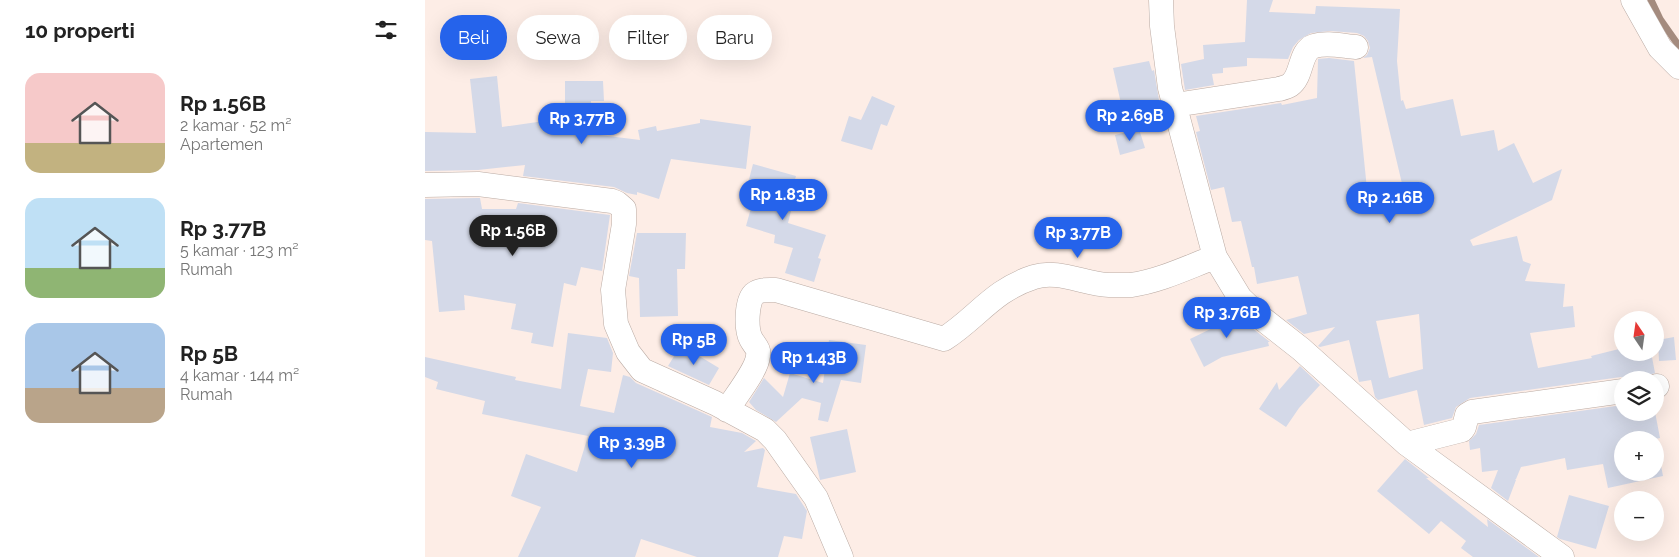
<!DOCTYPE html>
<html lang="id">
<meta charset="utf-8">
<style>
body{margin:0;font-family:Raleway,sans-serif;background:#f2f2f2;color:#222;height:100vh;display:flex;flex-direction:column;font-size:19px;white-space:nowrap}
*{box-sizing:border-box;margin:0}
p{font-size:16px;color:#767676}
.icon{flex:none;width:28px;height:28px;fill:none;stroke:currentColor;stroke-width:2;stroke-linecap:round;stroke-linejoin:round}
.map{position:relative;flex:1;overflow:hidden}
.panel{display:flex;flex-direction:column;background:#fff;width:425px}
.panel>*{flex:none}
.hud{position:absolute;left:15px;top:15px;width:475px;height:45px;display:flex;gap:10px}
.needle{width:32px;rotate:347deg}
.buttons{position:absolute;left:1189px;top:311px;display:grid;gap:10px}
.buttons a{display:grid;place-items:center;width:50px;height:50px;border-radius:50%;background:#fff;box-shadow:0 5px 20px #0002;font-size:25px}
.price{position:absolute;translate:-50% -42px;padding:0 11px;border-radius:18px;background:#2563eb;color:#fff;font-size:16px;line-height:32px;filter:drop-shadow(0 1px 2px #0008)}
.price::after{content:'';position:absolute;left:50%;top:30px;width:15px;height:11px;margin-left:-8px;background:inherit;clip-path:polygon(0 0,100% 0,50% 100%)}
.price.current{background:#222;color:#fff}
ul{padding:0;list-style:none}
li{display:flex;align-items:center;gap:15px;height:125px;padding:0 25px}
li span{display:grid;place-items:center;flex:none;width:140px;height:100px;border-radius:15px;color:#555}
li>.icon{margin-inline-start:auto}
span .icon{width:60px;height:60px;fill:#fffc;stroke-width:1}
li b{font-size:21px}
h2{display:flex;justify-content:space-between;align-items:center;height:60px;padding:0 25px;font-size:21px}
.chip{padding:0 18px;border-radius:22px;background:#fff;box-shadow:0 5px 20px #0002;font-size:18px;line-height:45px}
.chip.current{background:#2563eb;color:#fff}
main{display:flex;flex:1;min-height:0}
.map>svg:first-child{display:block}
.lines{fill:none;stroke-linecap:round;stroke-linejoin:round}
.stream{stroke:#a48b7e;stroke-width:7}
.building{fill:#d4d9e8;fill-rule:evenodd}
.street-casing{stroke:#baaba4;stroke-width:25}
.street{stroke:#fff;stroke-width:24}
</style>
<main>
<section class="panel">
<h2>10 properti<svg class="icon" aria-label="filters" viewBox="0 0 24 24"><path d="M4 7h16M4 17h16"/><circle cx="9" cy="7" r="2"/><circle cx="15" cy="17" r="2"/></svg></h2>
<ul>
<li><span style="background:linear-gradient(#f6c9c9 70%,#c2b280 0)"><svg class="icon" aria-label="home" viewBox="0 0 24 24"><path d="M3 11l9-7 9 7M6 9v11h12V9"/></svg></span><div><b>Rp 1.56B</b><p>2 kamar · 52 m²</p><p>Apartemen</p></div></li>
<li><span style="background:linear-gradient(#bfe0f5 70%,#8fb573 0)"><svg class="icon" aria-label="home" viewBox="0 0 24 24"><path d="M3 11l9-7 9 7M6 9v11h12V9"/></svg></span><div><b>Rp 3.77B</b><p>5 kamar · 123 m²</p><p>Rumah</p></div></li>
<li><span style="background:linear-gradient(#a9c7e8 65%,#b9a48a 0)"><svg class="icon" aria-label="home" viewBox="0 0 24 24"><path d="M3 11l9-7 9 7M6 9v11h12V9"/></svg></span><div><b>Rp 5B</b><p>4 kamar · 144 m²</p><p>Rumah</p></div></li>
</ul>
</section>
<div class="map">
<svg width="1254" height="557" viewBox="0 0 1254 557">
<rect width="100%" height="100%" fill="#fdede6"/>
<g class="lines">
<path class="stream" d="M 1226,0 L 1235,19 L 1254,46"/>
</g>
<path class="building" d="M 822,0 L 848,0 L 844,12 L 890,14 L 891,6 L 975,9 L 972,61 L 976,101 L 978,100 L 981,109 L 1028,99 L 1036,136 L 1069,130 L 1073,151 L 1089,143 L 1108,183 L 1137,169 L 1127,200 L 1045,240 L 1048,246 L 1092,236 L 1098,261 L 1106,264 L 1100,281 L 1140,284 L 1138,307 L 1148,306 L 1150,327 L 1105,333 L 1113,368 L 1167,358 L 1166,356 L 1198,348 L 1198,352 L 1226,352 L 1230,373 L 1224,375 L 1218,380 L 1206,380 L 1196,377 L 1045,398 L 1031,407 L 1027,418 L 999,425 L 992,390 L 953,400 L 950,397 L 946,380 L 934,382 L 924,340 L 895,347 L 893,346 L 910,327 L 879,334 L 861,320 L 882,314 L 873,276 L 832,284 L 829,267 L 827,267 L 816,221 L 807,222 L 799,187 L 786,190 L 771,132 L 775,131 L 771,116 L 856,103 L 857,105 L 892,98 L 893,59 L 904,58 L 929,61 L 943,199 L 979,192 L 947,57 L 938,58 L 942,55 L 945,48 L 943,41 L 939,36 L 932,33 L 905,31 L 886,33 L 874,40 L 868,47 L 863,59 L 822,58 L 822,66 L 798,68 L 798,73 L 787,74 L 789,85 L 760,90 L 756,64 L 779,59 L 778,45 L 820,42 ZM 994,314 L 998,369 L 964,378 L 951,321 Z
M 724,61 L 727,71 L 729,70 L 734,100 L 697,108 L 688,68 Z
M 72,76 L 77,127 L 140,118 L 140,81 L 178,81 L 179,101 L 166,101 L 167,134 L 215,140 L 213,130 L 231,126 L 232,131 L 275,123 L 275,119 L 326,126 L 321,169 L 246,159 L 234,199 L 212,192 L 212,195 L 202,193 L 189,187 L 98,176 L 100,165 L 53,170 L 0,171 L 0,132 L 51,133 L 45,79 Z
M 447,96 L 470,106 L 462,126 L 456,124 L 447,150 L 416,141 L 424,116 L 436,120 Z
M 714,129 L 720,148 L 695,155 L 690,135 Z
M 328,164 L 371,176 L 362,206 L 367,207 L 363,223 L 401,235 L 393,258 L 396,259 L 389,282 L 360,273 L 368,248 L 349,243 L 350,235 L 321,226 L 331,190 L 322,187 Z
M 52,198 L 55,198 L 57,209 L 91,209 L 93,203 L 185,215 L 177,271 L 156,267 L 151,286 L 139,283 L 128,347 L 106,343 L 108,333 L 86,329 L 91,304 L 39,295 L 40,310 L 14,312 L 7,241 L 0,240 L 0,199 Z
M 212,233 L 261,233 L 260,269 L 252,269 L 253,316 L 215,317 L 214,278 L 204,276 Z
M 807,309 L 822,323 L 823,329 L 827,328 L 845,342 L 843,342 L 844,346 L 797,357 L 779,367 L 765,339 L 798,323 L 796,312 Z
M 143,333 L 182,338 L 188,353 L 186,372 L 163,369 L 155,406 L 189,413 L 198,375 L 205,377 L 211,383 L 287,417 L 285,427 L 317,433 L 331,441 L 319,452 L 338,448 L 340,450 L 332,487 L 371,494 L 382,511 L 377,539 L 359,536 L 353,557 L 272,557 L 216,539 L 210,557 L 93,557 L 116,507 L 86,496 L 101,454 L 152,472 L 163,436 L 57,414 L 60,401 L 11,389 L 13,382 L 0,377 L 0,357 L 77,374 L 91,377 L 90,380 L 136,389 Z
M 1249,337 L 1251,360 L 1234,361 L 1233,340 Z
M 404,340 L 441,345 L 436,383 L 416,380 L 403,422 L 393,420 L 396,403 L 377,398 L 351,422 L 331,410 L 324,402 L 339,378 L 358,397 L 365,373 L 398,383 Z
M 256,345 L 294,368 L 284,385 L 243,366 Z
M 875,366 L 895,385 L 874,408 L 861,427 L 834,409 L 852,382 L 854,390 Z
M 1198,405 L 1198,412 L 1230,412 L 1235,438 L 1231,439 L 1238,476 L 1183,488 L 1178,464 L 1142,470 L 1140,458 L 1096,467 L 1091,479 L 1090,479 L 1091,480 L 1083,501 L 1066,488 L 1073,470 L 1057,472 L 1055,448 L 1045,450 L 1044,441 L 1051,434 L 1054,425 ZM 1198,440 L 1230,440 L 1230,472 L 1198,472 Z
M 422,429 L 431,472 L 395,480 L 385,437 Z
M 980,459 L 1004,478 L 1001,478 L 1063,527 L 1062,519 L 1114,557 L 1048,557 L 1036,548 L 1041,541 L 1016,521 L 1004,534 L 952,491 Z
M 1144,495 L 1184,506 L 1171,549 L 1135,539 L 1132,537 Z"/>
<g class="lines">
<defs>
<path id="street" d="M 736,0 L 737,26 L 745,88 L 790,257 L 815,298 L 834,316 L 876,349 L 982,444 L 1137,557
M 1208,0 L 1235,48 L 1254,67
M 750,105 L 854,89 C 858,88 862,87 865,85 C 878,76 874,51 889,46 C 902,42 918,46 931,47
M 0,185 L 53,184 L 187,201 L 192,203 L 199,209 L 199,224 L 188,290 L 191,324 L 203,352 L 217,370 L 290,403 L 340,430 L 350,440 L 391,498 L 416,557
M 1230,387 L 1232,386
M 302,410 C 310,397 332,370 333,356 C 335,349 329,345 326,339 C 321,330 321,302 329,294 C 335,289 344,290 351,290 L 519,339 C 552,318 568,290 609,277 C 633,269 659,284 684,285 C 691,285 699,285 706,285 C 735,281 763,267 790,257
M 982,444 L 1037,430 L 1039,427 L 1042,415 L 1047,412 L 1198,391"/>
</defs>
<use href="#street" class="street-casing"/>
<use href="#street" class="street"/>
</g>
</svg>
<div class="buttons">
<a><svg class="needle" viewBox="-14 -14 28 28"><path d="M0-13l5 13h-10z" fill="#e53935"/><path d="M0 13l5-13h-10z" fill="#767676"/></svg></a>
<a><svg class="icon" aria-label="layers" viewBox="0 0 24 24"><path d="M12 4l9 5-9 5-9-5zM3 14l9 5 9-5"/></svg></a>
<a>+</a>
<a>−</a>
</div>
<b class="price" style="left:705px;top:142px">Rp 2.69B</b>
<b class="price" style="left:157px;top:145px">Rp 3.77B</b>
<b class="price" style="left:358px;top:221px">Rp 1.83B</b>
<b class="price" style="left:965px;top:224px">Rp 2.16B</b>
<b class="price current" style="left:88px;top:257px">Rp 1.56B</b>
<b class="price" style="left:653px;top:259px">Rp 3.77B</b>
<b class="price" style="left:802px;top:339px">Rp 3.76B</b>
<b class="price" style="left:269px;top:366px">Rp 5B</b>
<b class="price" style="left:389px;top:384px">Rp 1.43B</b>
<b class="price" style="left:207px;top:469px">Rp 3.39B</b>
<div class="hud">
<a class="chip current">Beli</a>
<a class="chip">Sewa</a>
<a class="chip">Filter</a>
<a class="chip">Baru</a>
</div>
</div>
</main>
